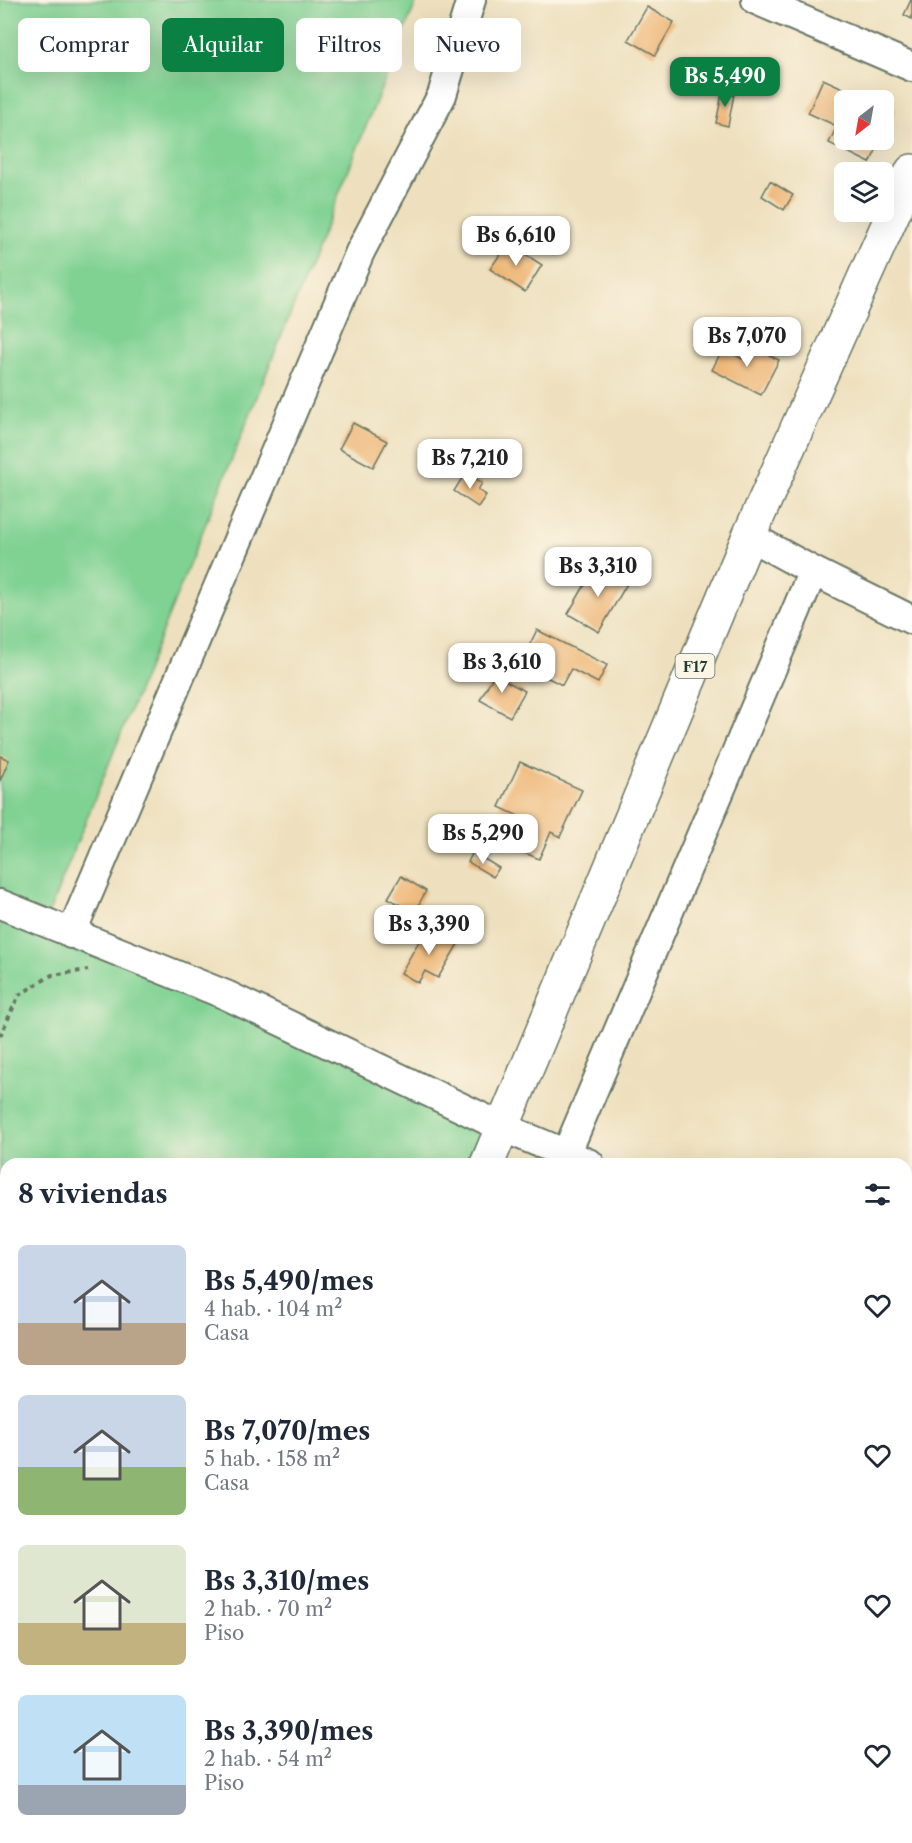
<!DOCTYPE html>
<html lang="es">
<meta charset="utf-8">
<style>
body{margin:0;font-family:"Libre Caslon Text",serif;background:#f6f6f7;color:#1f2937;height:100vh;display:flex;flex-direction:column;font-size:22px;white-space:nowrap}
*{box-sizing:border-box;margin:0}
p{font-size:20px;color:#747a83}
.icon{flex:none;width:33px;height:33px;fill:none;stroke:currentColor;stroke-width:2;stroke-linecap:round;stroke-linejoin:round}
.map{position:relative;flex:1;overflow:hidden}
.sheet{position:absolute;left:0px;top:1158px;width:912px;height:686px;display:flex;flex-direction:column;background:#fff;border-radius:18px 18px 0 0;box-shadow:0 6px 24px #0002}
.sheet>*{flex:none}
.banner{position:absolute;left:18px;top:18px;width:600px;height:54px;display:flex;gap:12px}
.needle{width:39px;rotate:211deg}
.tools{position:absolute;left:834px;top:90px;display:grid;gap:12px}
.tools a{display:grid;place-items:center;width:60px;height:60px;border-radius:9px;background:#fff;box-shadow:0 6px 24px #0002;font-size:30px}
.price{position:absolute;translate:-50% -51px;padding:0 14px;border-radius:12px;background:#fff;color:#222;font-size:20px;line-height:39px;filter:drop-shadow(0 2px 3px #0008)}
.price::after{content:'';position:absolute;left:50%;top:36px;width:18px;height:14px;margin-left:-9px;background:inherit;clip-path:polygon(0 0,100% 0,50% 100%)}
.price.on{background:#0b8043;color:#fff}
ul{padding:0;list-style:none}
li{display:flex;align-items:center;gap:18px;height:150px;padding:0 18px}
li span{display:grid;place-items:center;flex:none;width:168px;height:120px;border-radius:9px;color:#555}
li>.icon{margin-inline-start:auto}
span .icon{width:72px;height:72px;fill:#fffc;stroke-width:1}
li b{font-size:26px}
h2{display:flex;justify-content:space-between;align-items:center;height:72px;padding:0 18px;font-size:26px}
.chip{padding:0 21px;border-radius:9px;background:#fff;box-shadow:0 6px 24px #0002;font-size:21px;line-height:54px}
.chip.on{background:#0b8043;color:#fff}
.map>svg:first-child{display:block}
.green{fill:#80d293;stroke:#508864;stroke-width:1.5}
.forest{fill:#68b47d;stroke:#447858;stroke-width:1.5}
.water{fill:#6ab7e4;stroke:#447a8c;stroke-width:1.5}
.building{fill:#eeb574}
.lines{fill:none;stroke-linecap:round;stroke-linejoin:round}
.minor-casing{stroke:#677664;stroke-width:32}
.trunk-casing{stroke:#677664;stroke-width:36}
.path{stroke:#677664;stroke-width:4;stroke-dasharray:4.5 4.5;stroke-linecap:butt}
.minor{stroke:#fff;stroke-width:28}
.trunk{stroke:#fff;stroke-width:33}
.labels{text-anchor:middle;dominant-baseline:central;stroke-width:5;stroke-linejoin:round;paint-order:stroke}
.shield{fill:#fcf5e5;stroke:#617469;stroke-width:1.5}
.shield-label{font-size:15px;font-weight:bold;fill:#1f3d34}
</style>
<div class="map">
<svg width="912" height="1843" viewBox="0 0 912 1843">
<rect width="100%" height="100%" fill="#fcf5e5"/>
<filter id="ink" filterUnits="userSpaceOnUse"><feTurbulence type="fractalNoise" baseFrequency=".0167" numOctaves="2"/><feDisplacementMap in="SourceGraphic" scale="12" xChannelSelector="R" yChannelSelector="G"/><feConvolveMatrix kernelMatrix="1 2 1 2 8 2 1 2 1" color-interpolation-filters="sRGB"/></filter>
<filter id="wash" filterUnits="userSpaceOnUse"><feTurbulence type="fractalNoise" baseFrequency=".008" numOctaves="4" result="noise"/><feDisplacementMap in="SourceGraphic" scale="24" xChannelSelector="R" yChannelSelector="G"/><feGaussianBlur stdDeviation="1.35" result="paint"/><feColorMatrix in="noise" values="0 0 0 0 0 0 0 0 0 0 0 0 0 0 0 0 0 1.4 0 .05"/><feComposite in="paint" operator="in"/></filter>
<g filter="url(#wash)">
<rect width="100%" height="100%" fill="#eee0be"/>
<path class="green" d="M 0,0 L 417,0 L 45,922 L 502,1127 L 487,1164 L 6,1164 L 6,1831 L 0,1832 Z
M 15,1838 L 215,1838 L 212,1843 L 24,1843 Z"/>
<path class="forest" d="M 912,1753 L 912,1843 L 818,1843 L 824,1838 L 906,1838 L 906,1759 Z"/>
<path class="water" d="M 6,1831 L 6,1838 L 15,1838 L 24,1843 L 0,1843 L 0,1832 Z"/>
<g id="blocks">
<path class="building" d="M 911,0 L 912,0 L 912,19 L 904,15 Z
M 647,7 L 674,22 L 655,55 L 628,40 Z
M 823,79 L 869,100 L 844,100 L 844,140 L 881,140 L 870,163 L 829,143 L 837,126 L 808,113 Z
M 723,89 L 734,94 L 728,126 L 716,123 Z
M 884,107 L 894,112 L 884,134 Z
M 770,181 L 793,195 L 784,210 L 762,196 Z
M 508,243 L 542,265 L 525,292 L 490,269 Z
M 749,345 L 779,360 L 761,395 L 712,370 L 723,348 L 742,359 Z
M 353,423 L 387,441 L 373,467 L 339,449 Z
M 466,472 L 482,483 L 478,490 L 486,495 L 478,507 L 454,491 Z
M 597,564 L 628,582 L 599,632 L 568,614 Z
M 537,630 L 607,665 L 598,683 L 571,669 L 562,685 L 520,664 Z
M 497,669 L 507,675 L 506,681 L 525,691 L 510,717 L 480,700 Z
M 0,756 L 9,760 L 0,781 Z
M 520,762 L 582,790 L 560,837 L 551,832 L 539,859 L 516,849 L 529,821 L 499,807 Z
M 473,852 L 499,868 L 493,877 L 468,862 Z
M 401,876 L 426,891 L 414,913 L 388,898 Z
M 427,927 L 458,944 L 438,978 L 425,971 L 418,983 L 401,973 Z
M 906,1342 L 912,1344 L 912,1371 L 906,1369 Z
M 912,1721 L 912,1741 L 906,1743 L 906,1723 Z
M 912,1765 L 912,1787 L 906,1792 L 906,1769 Z
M 519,1838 L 533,1838 L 542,1843 L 515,1843 Z"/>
</g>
</g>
<g filter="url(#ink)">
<use href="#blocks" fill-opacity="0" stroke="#677664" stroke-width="1.5"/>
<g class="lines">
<defs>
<path id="minor" d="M 756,0 L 912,67
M 749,536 L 813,571 L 912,620
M 0,904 L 226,995 L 502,1127 L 590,1164
M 71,934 L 360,252 L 442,95 L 471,0
M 562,1164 L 813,571
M 906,1296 L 912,1298
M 906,1526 L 912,1511
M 906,1834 L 912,1837
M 278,1843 L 281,1838
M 776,1843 L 779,1838"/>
<path id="trunk" d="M 487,1164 L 749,536 L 912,171
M 212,1843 L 215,1838"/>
</defs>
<use href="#minor" class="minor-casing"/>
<use href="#trunk" class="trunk-casing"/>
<path class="path" d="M 0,1036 L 19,995 L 52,975 L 88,970"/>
<use href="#minor" class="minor"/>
<use href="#trunk" class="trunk"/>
</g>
</g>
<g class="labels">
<rect class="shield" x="675.5" y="654" width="39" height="24" rx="4.5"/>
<g class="shield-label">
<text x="695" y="666">F17</text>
</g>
</g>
</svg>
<div class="tools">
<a><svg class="needle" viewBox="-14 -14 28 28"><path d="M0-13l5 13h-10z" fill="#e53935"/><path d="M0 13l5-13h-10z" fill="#747a83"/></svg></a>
<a><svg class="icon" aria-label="layers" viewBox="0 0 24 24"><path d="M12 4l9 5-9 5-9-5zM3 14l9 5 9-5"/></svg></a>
</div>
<b class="price on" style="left:725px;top:108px">Bs 5,490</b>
<b class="price" style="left:516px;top:267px">Bs 6,610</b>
<b class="price" style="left:747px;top:368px">Bs 7,070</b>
<b class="price" style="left:470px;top:490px">Bs 7,210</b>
<b class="price" style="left:598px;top:598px">Bs 3,310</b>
<b class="price" style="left:502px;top:694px">Bs 3,610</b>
<b class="price" style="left:483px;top:865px">Bs 5,290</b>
<b class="price" style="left:429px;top:956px">Bs 3,390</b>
<div class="banner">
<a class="chip">Comprar</a>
<a class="chip on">Alquilar</a>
<a class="chip">Filtros</a>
<a class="chip">Nuevo</a>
</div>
<section class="sheet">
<h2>8 viviendas<svg class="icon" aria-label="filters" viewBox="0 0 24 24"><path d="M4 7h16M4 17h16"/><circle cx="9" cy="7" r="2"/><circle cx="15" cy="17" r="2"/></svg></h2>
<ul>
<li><span style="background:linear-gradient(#c9d6e8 65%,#b9a48a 0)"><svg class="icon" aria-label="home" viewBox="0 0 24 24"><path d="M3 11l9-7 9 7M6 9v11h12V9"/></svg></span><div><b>Bs 5,490/mes</b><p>4 hab. · 104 m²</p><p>Casa</p></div><svg class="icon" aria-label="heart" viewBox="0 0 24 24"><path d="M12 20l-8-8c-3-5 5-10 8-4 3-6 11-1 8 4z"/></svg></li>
<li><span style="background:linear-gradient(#c9d6e8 60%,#8fb573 0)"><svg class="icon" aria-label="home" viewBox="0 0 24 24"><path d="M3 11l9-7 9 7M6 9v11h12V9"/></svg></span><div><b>Bs 7,070/mes</b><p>5 hab. · 158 m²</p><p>Casa</p></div><svg class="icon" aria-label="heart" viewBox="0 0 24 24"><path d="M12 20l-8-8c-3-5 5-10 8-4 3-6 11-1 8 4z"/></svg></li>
<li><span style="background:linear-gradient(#dfe7d0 65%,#c2b280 0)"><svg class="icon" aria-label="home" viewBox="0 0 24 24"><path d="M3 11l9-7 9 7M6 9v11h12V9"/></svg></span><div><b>Bs 3,310/mes</b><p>2 hab. · 70 m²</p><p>Piso</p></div><svg class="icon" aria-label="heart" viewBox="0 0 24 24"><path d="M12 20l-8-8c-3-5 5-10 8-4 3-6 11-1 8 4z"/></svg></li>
<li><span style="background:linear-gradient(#bfe0f5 75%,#9aa5b1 0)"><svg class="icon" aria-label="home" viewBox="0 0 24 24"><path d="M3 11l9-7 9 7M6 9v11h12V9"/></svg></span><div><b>Bs 3,390/mes</b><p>2 hab. · 54 m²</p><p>Piso</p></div><svg class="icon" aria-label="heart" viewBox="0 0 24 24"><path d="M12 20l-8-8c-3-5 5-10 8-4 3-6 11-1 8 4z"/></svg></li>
</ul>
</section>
</div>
